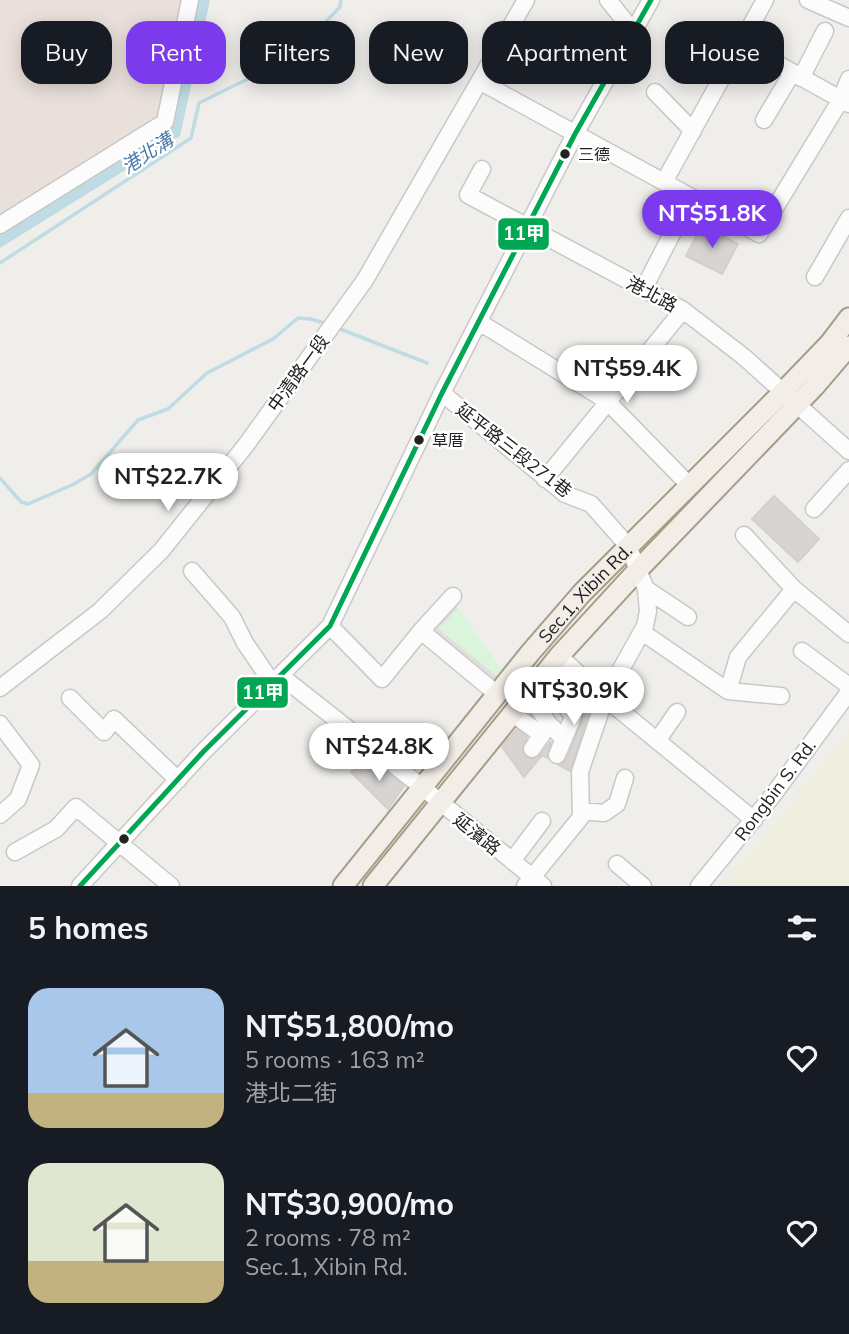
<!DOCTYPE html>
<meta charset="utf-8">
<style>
body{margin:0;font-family:Mulish,"Noto Sans TC",sans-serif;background:#242831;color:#f1f3f6;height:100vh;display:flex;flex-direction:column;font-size:26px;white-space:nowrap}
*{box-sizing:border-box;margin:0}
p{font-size:23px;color:#9ea1a6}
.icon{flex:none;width:38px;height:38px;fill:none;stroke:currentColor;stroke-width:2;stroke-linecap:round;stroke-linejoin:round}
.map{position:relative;height:886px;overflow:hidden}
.sheet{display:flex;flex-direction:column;background:#171b24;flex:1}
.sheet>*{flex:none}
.hud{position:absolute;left:21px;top:21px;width:808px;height:63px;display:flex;gap:14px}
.price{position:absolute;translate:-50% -60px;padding:0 16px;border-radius:24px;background:#fff;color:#222;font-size:23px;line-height:46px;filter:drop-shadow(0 2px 4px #0008)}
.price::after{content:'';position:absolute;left:50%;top:42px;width:21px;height:16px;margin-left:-10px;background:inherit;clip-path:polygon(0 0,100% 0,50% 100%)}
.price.current{background:#7c3aed;color:#fff}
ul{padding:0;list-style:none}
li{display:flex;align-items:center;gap:21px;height:175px;padding:0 28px}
li span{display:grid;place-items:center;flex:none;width:196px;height:140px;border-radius:21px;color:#555}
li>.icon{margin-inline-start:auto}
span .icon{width:84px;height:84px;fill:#fffc;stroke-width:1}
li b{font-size:30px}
h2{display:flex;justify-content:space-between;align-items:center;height:84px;padding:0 28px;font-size:30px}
.tag{padding:0 24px;border-radius:21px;background:#171b24;box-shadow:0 4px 18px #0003;font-size:24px;line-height:63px}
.tag.current{background:#7c3aed;color:#fff}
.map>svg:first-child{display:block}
.military{fill:#eae0db}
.farmland{fill:#efefdf}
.park{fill:#daf5da}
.parking{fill:#e0dfde}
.water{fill:#bfdbe3}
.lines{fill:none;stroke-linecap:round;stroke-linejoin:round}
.stream{stroke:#bfdbe3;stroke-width:3.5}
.building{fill:#d7d4d2;stroke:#d3d0cc;stroke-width:2}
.minor-casing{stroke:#c9c8c7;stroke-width:19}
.major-casing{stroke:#a79c86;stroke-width:23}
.minor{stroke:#fdfcfc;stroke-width:16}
.major{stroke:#f3ede7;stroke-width:19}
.bus-1-casing{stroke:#fff;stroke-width:10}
.bus-1{stroke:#00a651;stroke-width:5}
.bus-dot{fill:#222;stroke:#fff;stroke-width:2.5}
.labels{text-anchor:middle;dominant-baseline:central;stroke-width:5;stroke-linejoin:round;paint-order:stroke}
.bus-label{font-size:16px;fill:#222;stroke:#fff;text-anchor:start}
.street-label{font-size:18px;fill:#222;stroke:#fff}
.water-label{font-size:19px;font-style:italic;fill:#4a7aab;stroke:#fff}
.line-badge{stroke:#fff;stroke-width:2.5}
.badge-label{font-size:19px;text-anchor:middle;font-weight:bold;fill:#fff}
</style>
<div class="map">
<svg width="849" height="886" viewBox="0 0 849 886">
<rect width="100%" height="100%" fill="#f0eeeb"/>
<path class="military" d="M 0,0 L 200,0 L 173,126 L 0,229 Z"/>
<path class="farmland" d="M 849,732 L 849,886 L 724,886 Z"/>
<path class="park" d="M 458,608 L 502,670 L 497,676 L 438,629 Z"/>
<path class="parking" d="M 453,601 L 458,608 L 438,629 L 497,676 L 492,683 L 427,631 Z"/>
<path class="water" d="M 196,0 L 210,0 L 180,136 L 0,248 L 0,229 L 170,122 Z"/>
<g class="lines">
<path class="stream" d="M 0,263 L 191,138 L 199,103 L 276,65 L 302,47 L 340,7 L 341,0
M 335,327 L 427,363
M 0,478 L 21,502 L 28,504 L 72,485 L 91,474 L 138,420 L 168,409 L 207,373 L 273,339 L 298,318 L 311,319 L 328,324"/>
</g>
<path class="building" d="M 702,225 L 738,244 L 722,274 L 686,256 Z
M 774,496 L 819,539 L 798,562 L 752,519 Z
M 563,674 L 588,715 L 570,771 L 559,765 L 567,759 L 583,717 L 564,683 L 559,679 Z
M 517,729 L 527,737 L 522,749 L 526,757 L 531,759 L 540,755 L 551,741 L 547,758 L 542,755 L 524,777 L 502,747 Z
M 372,761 L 404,786 L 388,809 L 351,772 Z"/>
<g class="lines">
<defs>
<path id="minor" d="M 608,0 L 633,31
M 808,0 L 849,18
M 742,44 L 849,104
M 801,78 L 825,31
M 481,82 L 759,234 L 840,101 L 849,79
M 655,92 L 693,131
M 764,120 L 792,73
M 482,169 L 468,195 L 683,310 L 744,357 L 849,451
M 664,182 L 765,0
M 0,225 L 165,122 L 190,0
M 815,277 L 849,218
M 643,290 L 691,197
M 479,322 L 607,401 L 690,486
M 442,393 L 565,494 L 591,504 L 628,546 L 646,589 L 648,611 L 645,626 L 605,698 L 580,772 L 581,817 L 525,886
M 545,479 L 683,310
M 814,509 L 849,470
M 744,535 L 794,589
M 192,571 L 232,617 L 245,643 L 273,684
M 646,589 L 688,617
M 330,626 L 382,679 L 421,631 L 453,596
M 421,631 L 497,694
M 642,632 L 728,691 L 781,696
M 802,651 L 849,686
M 559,656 L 605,698 L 754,820
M 281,676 L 422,787 L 543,886
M 0,688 L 100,611 L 161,551 L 246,445 L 365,280 L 526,0
M 555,689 L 573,717 L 557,755
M 728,691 L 738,657 L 794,589 L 849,634
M 528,694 L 549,724
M 70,698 L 104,732 L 114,719 L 178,780
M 512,713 L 542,735
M 0,724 L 31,765 L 18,799 L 0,815
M 657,741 L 677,712
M 532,749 L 549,724 L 564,739
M 581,811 L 604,813 L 617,804 L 625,778
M 15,852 L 56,829 L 76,807 L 171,886
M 512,861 L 542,821
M 617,864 L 643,886
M 80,886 L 203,752 L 330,626 L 442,393 L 575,134 L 651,0
M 699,886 L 773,795 L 849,692"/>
<g id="major">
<path id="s1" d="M 343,886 L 530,653 L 582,593 L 782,393 L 830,343 L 849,318"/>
<path d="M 373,886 L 559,656 L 637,571 L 814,387 L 849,346"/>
</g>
</defs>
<use href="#minor" class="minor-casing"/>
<use href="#major" class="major-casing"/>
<use href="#minor" class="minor"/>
<use href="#major" class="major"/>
<defs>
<path id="bus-1" d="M 80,886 L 203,752 L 330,626 L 442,393 L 575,134 L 651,0"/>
</defs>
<use href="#bus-1" class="bus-1-casing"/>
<use href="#bus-1" class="bus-1"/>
</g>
<g class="bus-dot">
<circle cx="565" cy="154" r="6"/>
<circle cx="419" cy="440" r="6"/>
<circle cx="124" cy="839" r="6"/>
</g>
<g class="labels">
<g class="bus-label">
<text x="578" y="154">三德</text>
<text x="432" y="440">草厝</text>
</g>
<g class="street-label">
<text transform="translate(652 294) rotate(28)">港北路</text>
<text transform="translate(298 373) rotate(-54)">中清路一段</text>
<text transform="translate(514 450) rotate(38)">延平路三段271巷</text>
<text stroke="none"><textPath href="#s1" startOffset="380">Sec.1, Xibin Rd.</textPath></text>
<text transform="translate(775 790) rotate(-53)">Rongbin S. Rd.</text>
<text transform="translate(477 834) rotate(39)">延濱路</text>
</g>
<g class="water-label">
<text transform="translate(147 153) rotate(-33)">港北溝</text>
</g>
</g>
<g class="line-badge">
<rect x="497" y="217" width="53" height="34" rx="7" fill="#00a651"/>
<rect x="236" y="676" width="53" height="33" rx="7" fill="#00a651"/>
</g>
<g class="badge-label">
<text x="524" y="240">11甲</text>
<text x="263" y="699">11甲</text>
</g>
</svg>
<b class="price current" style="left:712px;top:250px">NT$51.8K</b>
<b class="price" style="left:627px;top:405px">NT$59.4K</b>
<b class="price" style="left:168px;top:513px">NT$22.7K</b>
<b class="price" style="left:574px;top:727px">NT$30.9K</b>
<b class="price" style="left:379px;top:783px">NT$24.8K</b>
<div class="hud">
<a class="tag">Buy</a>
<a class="tag current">Rent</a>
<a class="tag">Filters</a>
<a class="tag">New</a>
<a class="tag">Apartment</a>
<a class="tag">House</a>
</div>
</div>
<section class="sheet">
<h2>5 homes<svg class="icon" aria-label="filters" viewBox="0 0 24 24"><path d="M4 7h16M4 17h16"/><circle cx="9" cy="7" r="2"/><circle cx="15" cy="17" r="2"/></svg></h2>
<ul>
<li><span style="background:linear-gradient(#a9c7e8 75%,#c2b280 0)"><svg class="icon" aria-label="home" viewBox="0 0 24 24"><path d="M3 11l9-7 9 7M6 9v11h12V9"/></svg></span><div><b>NT$51,800/mo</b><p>5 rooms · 163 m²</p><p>港北二街</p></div><svg class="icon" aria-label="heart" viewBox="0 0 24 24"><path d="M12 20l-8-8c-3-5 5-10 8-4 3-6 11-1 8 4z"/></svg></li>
<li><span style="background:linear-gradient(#dfe7d0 70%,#c2b280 0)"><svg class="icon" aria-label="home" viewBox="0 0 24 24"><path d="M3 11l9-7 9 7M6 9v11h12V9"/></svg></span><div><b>NT$30,900/mo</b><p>2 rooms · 78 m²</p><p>Sec.1, Xibin Rd.</p></div><svg class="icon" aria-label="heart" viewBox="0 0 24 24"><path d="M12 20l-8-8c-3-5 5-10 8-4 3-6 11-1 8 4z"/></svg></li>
</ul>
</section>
